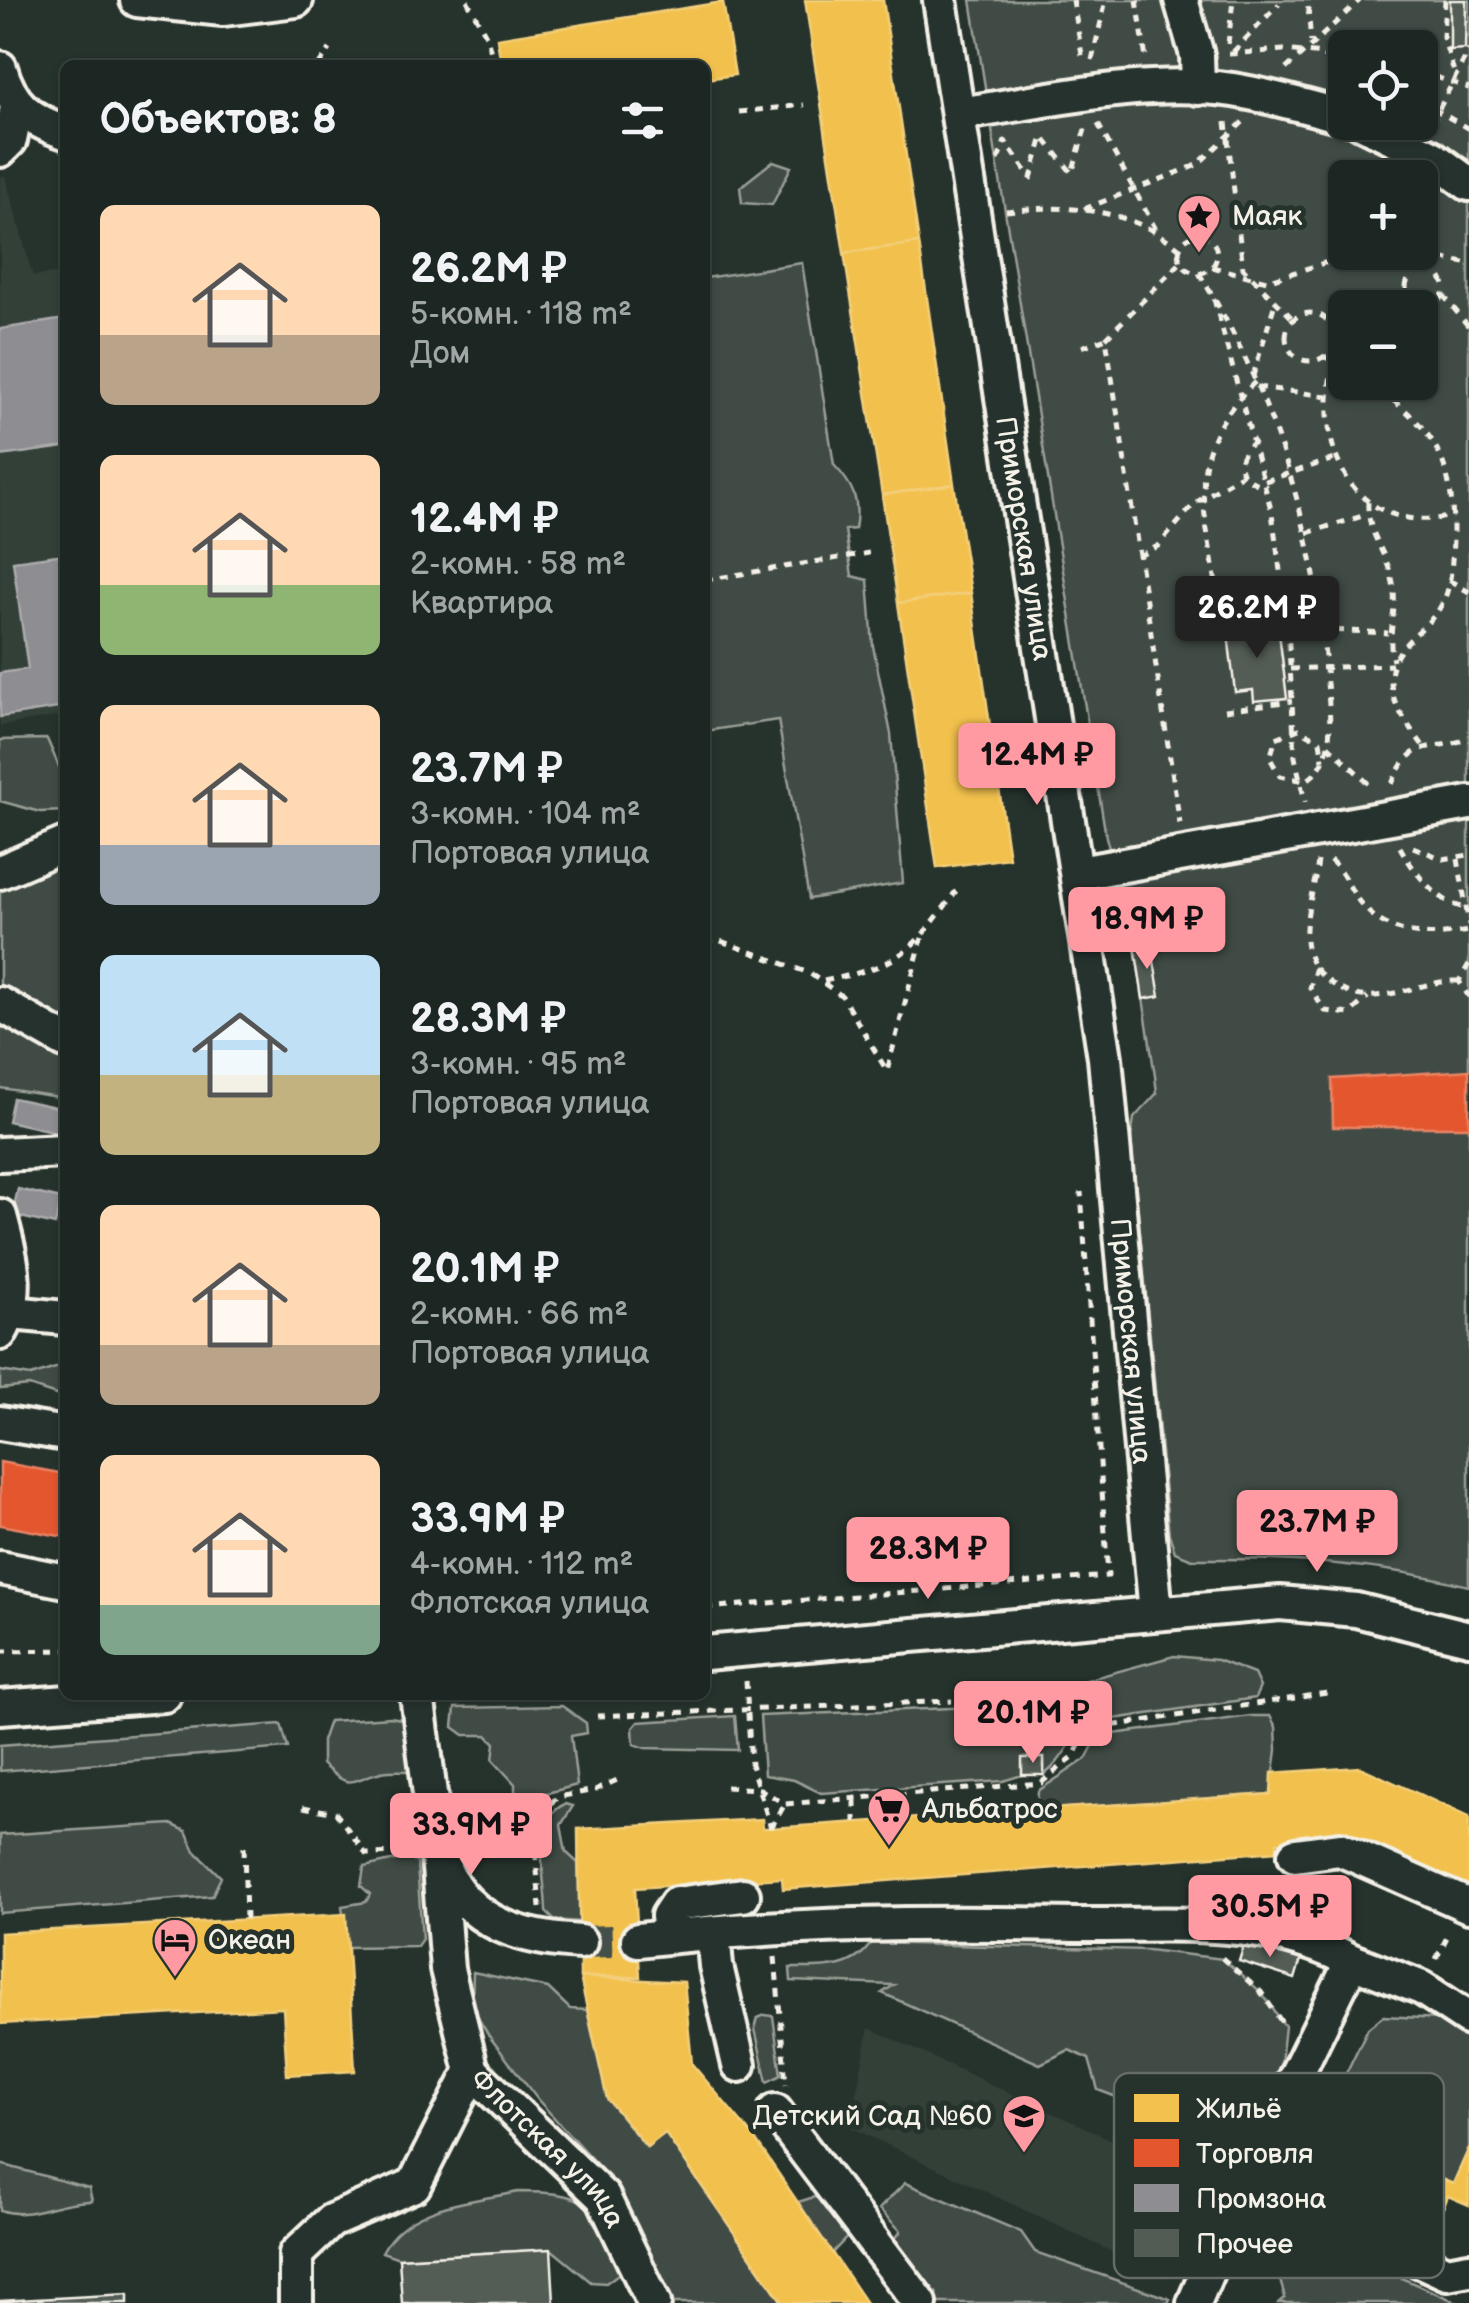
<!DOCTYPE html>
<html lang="ru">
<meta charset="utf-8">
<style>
body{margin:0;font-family:"Balsamiq Sans",sans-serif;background:#252e2a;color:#f1f3f6;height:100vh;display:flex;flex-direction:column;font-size:38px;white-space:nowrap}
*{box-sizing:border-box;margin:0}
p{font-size:32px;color:#a0a5a5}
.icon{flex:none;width:55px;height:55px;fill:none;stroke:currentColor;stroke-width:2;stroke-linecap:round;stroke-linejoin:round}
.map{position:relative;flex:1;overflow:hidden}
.details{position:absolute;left:60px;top:60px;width:650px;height:1640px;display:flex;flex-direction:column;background:#1c2622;border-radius:15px;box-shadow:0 2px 8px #0004,0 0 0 2px #3a4340}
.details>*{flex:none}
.tools{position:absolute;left:1328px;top:30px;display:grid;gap:20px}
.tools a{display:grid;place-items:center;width:110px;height:110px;border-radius:15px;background:#1c2622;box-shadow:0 2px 8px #0004,0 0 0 2px #3a4340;font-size:50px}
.price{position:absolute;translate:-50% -85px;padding:0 22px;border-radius:10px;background:#ff9aa2;color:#111;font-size:32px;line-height:65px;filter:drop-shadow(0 2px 5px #0008)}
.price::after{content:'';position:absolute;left:50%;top:60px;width:30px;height:22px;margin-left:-15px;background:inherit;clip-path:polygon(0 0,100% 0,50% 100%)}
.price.current{background:#222;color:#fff}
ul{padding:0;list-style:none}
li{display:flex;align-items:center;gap:30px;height:250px;padding:0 40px}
li span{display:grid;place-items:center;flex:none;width:280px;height:200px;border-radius:15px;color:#555}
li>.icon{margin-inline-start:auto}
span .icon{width:120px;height:120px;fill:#fffc;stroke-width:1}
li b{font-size:42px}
h2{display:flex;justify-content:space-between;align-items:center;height:120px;padding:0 40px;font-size:42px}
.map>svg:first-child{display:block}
.built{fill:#333f39}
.green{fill:#414b45;stroke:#9a9e96;stroke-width:2.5;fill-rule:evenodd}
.homes{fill:#f2c14e;stroke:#f3cf7c;stroke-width:2.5}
.shops{fill:#e4572e;stroke:#e98566;stroke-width:2.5}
.industry{fill:#8d8d92;stroke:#acabac;stroke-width:2.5}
.building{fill:#525c55;stroke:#f4f1e8;stroke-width:2.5}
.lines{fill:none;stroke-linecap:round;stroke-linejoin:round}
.minor-tunnel{stroke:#455049;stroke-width:32;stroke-dasharray:32 16;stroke-linecap:butt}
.minor-casing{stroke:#f4f1e8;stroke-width:40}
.path{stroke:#f4f1e8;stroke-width:5;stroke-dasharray:8 8;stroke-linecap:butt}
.minor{stroke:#26332d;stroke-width:32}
.labels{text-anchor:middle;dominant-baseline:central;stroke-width:10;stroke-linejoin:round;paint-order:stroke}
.poi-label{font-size:28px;fill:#f4f1e8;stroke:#26332d;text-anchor:start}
.street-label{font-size:28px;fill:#f4f1e8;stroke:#26332d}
.key{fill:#26332d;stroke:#646c65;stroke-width:2.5}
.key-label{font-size:28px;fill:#f4f1e8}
</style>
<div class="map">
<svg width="1469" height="2303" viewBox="0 0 1469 2303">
<rect width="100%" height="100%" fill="#26332d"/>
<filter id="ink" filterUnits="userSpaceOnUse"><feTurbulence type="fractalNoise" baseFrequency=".01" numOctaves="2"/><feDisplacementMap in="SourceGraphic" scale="20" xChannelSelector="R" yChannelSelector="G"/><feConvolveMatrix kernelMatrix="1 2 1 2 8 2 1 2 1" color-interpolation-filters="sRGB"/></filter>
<g filter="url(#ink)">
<path class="built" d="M 5,176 L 33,276 L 65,273 L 65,715 L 0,726 L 0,177 Z
M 869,2028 L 1199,2180 L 1167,2278 L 850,2127 Z"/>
<path class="green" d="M 971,0 L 1469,0 L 1469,1586 C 1376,1563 1288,1558 1192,1559 L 1175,1552 L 1169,1534 L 1131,1138 L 1134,1118 L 1157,1093 L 1155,1076 L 1135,946 L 1106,837 ZM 1345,48 L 1420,48 L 1420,122 L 1345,122 ZM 1345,178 L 1420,178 L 1420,252 L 1345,252 ZM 1345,308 L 1420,308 L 1420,382 L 1345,382 Z
M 773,161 L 791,167 L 772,205 L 742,203 L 740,187 Z
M 802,263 L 834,465 C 854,486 860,501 855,529 L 845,530 L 852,576 L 868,580 L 873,646 L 891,734 L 903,883 L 809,899 L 778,720 L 705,731 L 705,278 Z
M 47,739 L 60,769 L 65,770 L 65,811 L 40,812 L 0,801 L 0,740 Z
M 65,856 L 65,1026 L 0,988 L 0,879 Z
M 0,1015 L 65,1051 L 65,1098 L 0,1088 Z
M 65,1365 L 65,1398 L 29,1386 L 0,1389 L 0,1371 L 31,1376 Z
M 1174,1656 L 1217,1660 L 1254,1674 L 1260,1687 L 1255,1698 L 1087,1723 C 1070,1739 1063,1761 1044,1775 L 1044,1758 L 1023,1758 L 1022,1775 L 1003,1781 L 821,1793 L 794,1780 L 764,1775 L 760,1716 L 999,1706 L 1003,1699 L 1065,1697 L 1079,1682 Z
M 562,1706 L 586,1723 L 587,1733 L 571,1736 L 577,1785 L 540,1795 L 526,1808 L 515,1803 L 515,1784 L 493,1760 L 495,1743 L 487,1735 L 464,1735 L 453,1727 L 455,1708 Z
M 735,1716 L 738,1750 L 645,1748 L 634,1744 L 633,1728 L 638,1722 Z
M 1251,1716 L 1270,1716 L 1276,1727 L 1277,1750 L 1271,1794 L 1037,1810 L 1038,1791 L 1086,1759 L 1098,1736 Z
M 391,1717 L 411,1721 L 414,1771 C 404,1771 391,1770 381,1772 C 349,1780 352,1792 322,1764 L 322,1741 L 329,1721 Z
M 281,1724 L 288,1748 L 0,1771 L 0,1745 Z
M 565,1804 L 573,1806 L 561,1825 L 566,1852 L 578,1863 L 580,1922 L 554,1920 L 546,1912 C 546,1877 528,1821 565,1804 Z
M 171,1824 L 186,1831 L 195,1851 L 221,1877 L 212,1896 L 0,1913 L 0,1835 Z
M 409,1857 L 417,1863 L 422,1939 L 417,1946 L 347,1947 L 342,1906 L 366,1902 L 370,1894 L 361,1886 L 364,1867 Z
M 871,1943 L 1148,1950 L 1223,1959 L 1261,1992 L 1285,2026 L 1281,2063 L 1250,2128 L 1232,2119 L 1214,2134 L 1098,2090 L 1089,2059 L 1069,2050 L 1040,2064 L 882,1993 L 894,1985 L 791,1981 L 790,1968 C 821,1968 853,1971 871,1943 Z
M 473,1972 L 548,1988 L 570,2009 L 587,2010 L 607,2099 L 646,2147 L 665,2133 L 783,2303 L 674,2303 L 610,2179 L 538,2100 L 489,2036 L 472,2008 Z
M 765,2015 L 773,2016 L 781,2075 L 767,2082 L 755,2029 L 758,2018 Z
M 1383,2016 L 1440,2019 L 1469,2031 L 1469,2148 L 1453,2184 L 1307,2124 L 1331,2104 L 1368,2028 Z
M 0,2164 L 89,2188 L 92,2201 C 56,2200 31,2221 0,2210 Z
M 905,2183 L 1021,2232 L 1035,2252 L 1170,2299 L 1168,2303 L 932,2303 L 892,2243 L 901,2231 L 879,2209 Z
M 518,2192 C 596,2192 591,2205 625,2269 L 606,2283 L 591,2282 L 551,2249 L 399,2258 L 382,2252 C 406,2205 470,2202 518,2192 Z
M 814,2197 L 828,2202 L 849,2235 L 832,2253 L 798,2202 Z
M 1274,2231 L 1293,2231 L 1459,2303 L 1279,2303 L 1285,2298 L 1280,2280 L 1257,2266 Z"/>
<path class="homes" d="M 805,0 L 883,0 L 919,243 L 844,253 Z
M 723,2 L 735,75 L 705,79 L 705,65 L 501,65 L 497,38 Z
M 919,243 L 954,484 L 882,495 L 844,253 Z
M 954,484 L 971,593 L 898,603 L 882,495 Z
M 971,593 L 1009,858 L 937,868 L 898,603 Z
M 1360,1767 L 1469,1817 L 1469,1889 L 1340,1833 L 1277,1842 L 1277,1851 L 783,1889 L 782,1878 L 635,1888 L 640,1977 L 580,1977 L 578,1829 L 762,1819 L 763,1828 L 771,1828 L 1271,1794 L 1272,1773 Z
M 346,1914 L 355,2071 L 287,2075 L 283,2008 L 0,2024 L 0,1933 Z
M 580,1977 L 684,1982 L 692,2064 L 755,2139 L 866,2303 L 783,2303 L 665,2133 L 647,2147 L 607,2099 Z
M 1307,2124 L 1453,2184 L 1469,2148 L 1469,2205 L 1448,2196 L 1431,2238 L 1285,2179 Z"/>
<path class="shops" d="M 1469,1070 L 1469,1127 L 1333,1127 L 1332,1079 Z
M 0,1462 L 65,1474 L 65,1537 L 0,1525 Z"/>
<path class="industry" d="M 65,319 L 65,447 L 0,456 L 0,329 Z
M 65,554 L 65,707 L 0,717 L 0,673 L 28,669 L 13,561 Z
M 13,1098 L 65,1109 L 65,1134 L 8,1121 Z
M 18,1189 L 61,1199 L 55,1225 L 12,1215 Z"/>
<path class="building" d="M 1450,0 L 1466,0 L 1465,49 L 1450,50 Z
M 1256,623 L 1257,628 L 1278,625 L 1287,698 L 1254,701 L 1253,690 L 1235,692 L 1227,626 Z
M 1151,944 L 1160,996 L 1143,999 L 1135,946 Z
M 1022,1758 L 1044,1758 L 1044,1775 L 1022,1775 Z
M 1245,1942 L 1301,1959 L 1295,1979 L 1239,1961 Z
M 551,2249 L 554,2303 L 402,2303 L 399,2258 Z
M 128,2294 L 128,2303 L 0,2303 L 0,2301 Z"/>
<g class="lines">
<path class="minor-tunnel" d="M 580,1942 L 638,1940"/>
<defs>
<g id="minor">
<path d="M 137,0 L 223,9 L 296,0"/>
<path id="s1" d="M 940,0 L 1105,1058 L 1156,1613"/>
<path d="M 1181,0 L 1197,55 L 1198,88"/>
<path d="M 0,68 C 10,104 29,120 65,132"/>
<path d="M 958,114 C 1046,101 1144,77 1233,90 C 1271,96 1308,107 1345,117"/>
<path d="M 1361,122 L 1432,157 L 1469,184"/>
<path d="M 0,150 L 10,140 L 17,107"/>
<path d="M 0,872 L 65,844"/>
<path d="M 1079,873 L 1469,803"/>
<path d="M 0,1004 L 65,1041"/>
<path d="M 0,1154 L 64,1151"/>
<path d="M 0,1216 C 11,1258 22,1294 0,1333"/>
<path d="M 11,1313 L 65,1318"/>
<path d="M 0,1423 L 65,1434"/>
<path d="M 0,1568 L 65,1581"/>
<path d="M 705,1653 L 1280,1603 L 1356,1610 L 1469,1638"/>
<path id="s2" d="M 417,1695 L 438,1855 L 447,1969 L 472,2071 L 603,2197 L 654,2303"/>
<path d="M 0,1707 L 164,1695"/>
<path d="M 1295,1855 L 1340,1849 L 1469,1906"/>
<path d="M 444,1868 C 468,1924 523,1939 580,1942"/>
<path d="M 713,1933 L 716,1966 L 739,2065"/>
<path d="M 670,1936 L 668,1916 L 676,1904 L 743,1895"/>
<path d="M 638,1940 C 784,1923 930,1922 1078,1925 C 1174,1926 1264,1915 1352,1961 L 1256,2157 L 1194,2303"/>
<path d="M 1352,1961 L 1422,1988 L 1469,2019"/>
<path d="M 775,2111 L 920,2303"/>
<path d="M 1246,2181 L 1447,2273 L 1469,2269"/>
<path d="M 296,2303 L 296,2254 L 331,2221 L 414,2185 L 472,2071"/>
</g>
</defs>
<use href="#minor" class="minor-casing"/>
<path class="path" d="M 467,0 L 487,37 L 494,65
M 1073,0 L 1083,61
M 1137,0 L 1146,59
M 1445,0 L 1443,37 L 1455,75
M 1308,7 L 1311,42
M 1228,44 L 1233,0
M 1233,52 L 1279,4
M 1229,54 L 1284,50 L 1345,56
M 1323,56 L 1345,65
M 1092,60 L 1106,0
M 319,65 L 330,49
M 1286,69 L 1360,0
M 1420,72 L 1469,88
M 1420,101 L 1469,129
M 739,112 L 804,105
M 1226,122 L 1243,268 L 1293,319
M 1432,123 L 1469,50
M 1098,124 L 1158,233
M 998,160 L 1005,141 L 1031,178 L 1043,137 L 1072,173 L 1086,126
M 1084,209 L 1197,165 L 1243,122
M 1006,211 C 1068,204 1130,208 1180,249
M1179 254a19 19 0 1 1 38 0a19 19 0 1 1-38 0Z
M 1410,252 L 1469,264
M 1212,267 L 1267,281 L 1324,263 L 1393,252
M1406 288a19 19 0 1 1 38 0a19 19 0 1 1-38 0Z
M 1199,273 C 1276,398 1318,538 1327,683 C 1330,714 1337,764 1305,781 L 1280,776 L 1270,758 L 1276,738 L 1299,729 L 1320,741 L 1323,760
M 1443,295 L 1469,327
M 1214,299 L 1272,513 L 1288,628 L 1295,757 L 1305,802
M1286 337a24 24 0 1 1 48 0a24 24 0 1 1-48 0Z
M 1106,338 L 1181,262
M 1082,347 L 1106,338 L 1180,824
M 1324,356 L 1345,369
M 1334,362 C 1311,446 1353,538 1453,516
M 1253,376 L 1275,303
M 1255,382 C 1170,464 1214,521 1220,623 L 1286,611
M 1367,382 C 1434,426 1454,458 1453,539 C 1452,561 1452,587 1441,606 C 1424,634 1392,643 1391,679 C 1390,705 1410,727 1424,747
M 1257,387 L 1327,396
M 1255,441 C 1230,461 1238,480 1267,487
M 1265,481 L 1337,458
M 1368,502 C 1366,535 1392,558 1394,591 C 1396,616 1387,635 1393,661
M 1307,533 L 1366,515
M 1139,556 L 1158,546 L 1195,503 L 1241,475
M 705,580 L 869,553
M 1449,580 L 1469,592
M 1288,628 L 1388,633
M 1217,640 L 1220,623
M 1290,669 L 1392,665
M 1225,710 L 1292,701
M 1328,745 L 1373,788
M 1392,784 C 1412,734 1434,753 1469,738
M 1400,847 C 1413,871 1440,907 1469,908
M 1413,847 L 1443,859 L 1469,855
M 1458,859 L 1469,925
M 1330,860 C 1343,871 1349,887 1358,900 C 1385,937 1428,938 1469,931
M 1318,861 C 1313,903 1287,953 1331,983 C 1345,993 1359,998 1375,996 C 1405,994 1429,980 1459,981
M 705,940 L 718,940 L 809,973 L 842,996 L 887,1071 L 922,938
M 1469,964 L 1459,981 L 1469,997
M 1316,967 L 1310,988 L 1325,1011 L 1349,1014 L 1368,997
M 824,981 C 901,965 912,952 956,891
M 705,1608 L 1108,1576 L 1081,1192
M 0,1651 L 65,1650
M 746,1681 L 751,1765 L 771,1828
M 597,1716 L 952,1701
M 726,1787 L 760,1789 L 785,1804 L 1041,1783 L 1074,1756 L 1081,1741 L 1097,1728 L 1334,1692
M 855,1800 L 855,1822
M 303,1807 L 336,1813 L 366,1854 L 409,1853
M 771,1828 L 785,1804
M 467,1844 L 533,1819
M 244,1847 L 246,1919
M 540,1908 L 533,1819 L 558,1797 L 595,1790 L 624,1777
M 775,1957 L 786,2085
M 1222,1958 L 1261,1992 L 1285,2027
M 1436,1959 L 1449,1933"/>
<use href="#minor" class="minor"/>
</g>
</g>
<defs>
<symbol id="sight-pin" viewBox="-11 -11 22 30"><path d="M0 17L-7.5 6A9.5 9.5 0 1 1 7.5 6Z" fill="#ff9aa2" stroke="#26332d"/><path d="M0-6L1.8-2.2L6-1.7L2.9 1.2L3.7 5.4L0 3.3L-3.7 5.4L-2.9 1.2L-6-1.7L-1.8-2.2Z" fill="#111"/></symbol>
<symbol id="supermarket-pin" viewBox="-11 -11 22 30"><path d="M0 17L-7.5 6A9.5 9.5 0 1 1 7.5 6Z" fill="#ff9aa2" stroke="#26332d"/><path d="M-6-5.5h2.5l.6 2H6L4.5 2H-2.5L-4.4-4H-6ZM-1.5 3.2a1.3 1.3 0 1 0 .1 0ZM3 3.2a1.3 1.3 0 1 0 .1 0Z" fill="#111"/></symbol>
<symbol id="hotel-pin" viewBox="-11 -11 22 30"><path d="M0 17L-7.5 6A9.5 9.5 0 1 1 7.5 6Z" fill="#ff9aa2" stroke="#26332d"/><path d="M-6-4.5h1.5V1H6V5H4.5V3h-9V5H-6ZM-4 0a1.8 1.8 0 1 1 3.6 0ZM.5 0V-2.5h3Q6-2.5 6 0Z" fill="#111"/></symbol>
<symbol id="school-pin" viewBox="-11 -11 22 30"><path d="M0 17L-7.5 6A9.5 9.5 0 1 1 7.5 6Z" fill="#ff9aa2" stroke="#26332d"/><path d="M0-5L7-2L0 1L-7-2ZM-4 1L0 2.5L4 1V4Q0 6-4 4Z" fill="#111"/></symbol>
</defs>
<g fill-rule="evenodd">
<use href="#sight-pin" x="1174" y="191" width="50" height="68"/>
<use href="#supermarket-pin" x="864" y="1784" width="50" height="68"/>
<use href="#hotel-pin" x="150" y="1915" width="50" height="68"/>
<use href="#school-pin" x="999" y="2091" width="50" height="68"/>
</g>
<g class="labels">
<g class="poi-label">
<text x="1232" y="216">Маяк</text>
<text x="922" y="1809">Альбатрос</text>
<text x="208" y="1940">Океан</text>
<text x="992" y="2116" text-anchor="end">Детский Сад №60</text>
</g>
<g class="street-label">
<text stroke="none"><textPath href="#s1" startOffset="545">Приморская улица</textPath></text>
<text stroke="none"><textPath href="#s1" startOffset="1355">Приморская улица</textPath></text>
<text stroke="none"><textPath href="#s2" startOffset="490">Флотская улица</textPath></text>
</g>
</g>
<rect x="1114" y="2073" width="330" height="205" rx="15" class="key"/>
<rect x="1134" y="2094" width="45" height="28" fill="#f2c14e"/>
<rect x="1134" y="2139" width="45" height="28" fill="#e4572e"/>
<rect x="1134" y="2184" width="45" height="28" fill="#8d8d92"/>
<rect x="1134" y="2229" width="45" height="28" fill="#525c55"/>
<g class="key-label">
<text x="1196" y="2118">Жильё</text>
<text x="1196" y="2163">Торговля</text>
<text x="1196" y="2208">Промзона</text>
<text x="1196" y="2253">Прочее</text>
</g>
</svg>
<div class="tools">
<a><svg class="icon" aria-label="locate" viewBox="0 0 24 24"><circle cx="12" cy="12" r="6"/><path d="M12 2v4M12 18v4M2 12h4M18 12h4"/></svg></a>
<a>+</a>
<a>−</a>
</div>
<b class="price current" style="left:1257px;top:661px">26.2M ₽</b>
<b class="price" style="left:1037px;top:808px">12.4M ₽</b>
<b class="price" style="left:1147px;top:972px">18.9M ₽</b>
<b class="price" style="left:1317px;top:1575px">23.7M ₽</b>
<b class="price" style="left:928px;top:1602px">28.3M ₽</b>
<b class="price" style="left:1033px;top:1766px">20.1M ₽</b>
<b class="price" style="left:471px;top:1878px">33.9M ₽</b>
<b class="price" style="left:1270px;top:1960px">30.5M ₽</b>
<section class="details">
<h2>Объектов: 8<svg class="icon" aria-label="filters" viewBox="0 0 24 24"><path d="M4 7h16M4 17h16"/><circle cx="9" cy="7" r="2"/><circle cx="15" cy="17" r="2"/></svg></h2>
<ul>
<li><span style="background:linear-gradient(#ffd9b3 65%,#b9a48a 0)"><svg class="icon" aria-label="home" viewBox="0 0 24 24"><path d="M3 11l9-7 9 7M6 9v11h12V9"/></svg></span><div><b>26.2M ₽</b><p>5-комн. · 118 m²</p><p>Дом</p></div></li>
<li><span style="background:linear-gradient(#ffd9b3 65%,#8fb573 0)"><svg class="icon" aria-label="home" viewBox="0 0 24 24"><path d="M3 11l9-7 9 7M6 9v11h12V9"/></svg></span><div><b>12.4M ₽</b><p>2-комн. · 58 m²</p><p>Квартира</p></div></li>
<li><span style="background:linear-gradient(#ffd9b3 70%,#9aa5b1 0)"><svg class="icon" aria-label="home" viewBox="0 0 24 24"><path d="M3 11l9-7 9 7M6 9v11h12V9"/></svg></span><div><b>23.7M ₽</b><p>3-комн. · 104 m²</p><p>Портовая улица</p></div></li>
<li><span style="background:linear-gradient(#bfe0f5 60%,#c2b280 0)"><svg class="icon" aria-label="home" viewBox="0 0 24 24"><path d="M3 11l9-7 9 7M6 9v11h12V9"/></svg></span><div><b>28.3M ₽</b><p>3-комн. · 95 m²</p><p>Портовая улица</p></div></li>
<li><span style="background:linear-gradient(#ffd9b3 70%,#b9a48a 0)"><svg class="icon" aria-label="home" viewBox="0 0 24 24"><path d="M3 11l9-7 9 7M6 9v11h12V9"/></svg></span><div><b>20.1M ₽</b><p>2-комн. · 66 m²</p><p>Портовая улица</p></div></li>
<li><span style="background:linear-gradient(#ffd9b3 75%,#7fa58c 0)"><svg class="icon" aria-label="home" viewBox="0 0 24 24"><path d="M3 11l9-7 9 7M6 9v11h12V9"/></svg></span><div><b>33.9M ₽</b><p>4-комн. · 112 m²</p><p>Флотская улица</p></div></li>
</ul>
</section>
</div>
